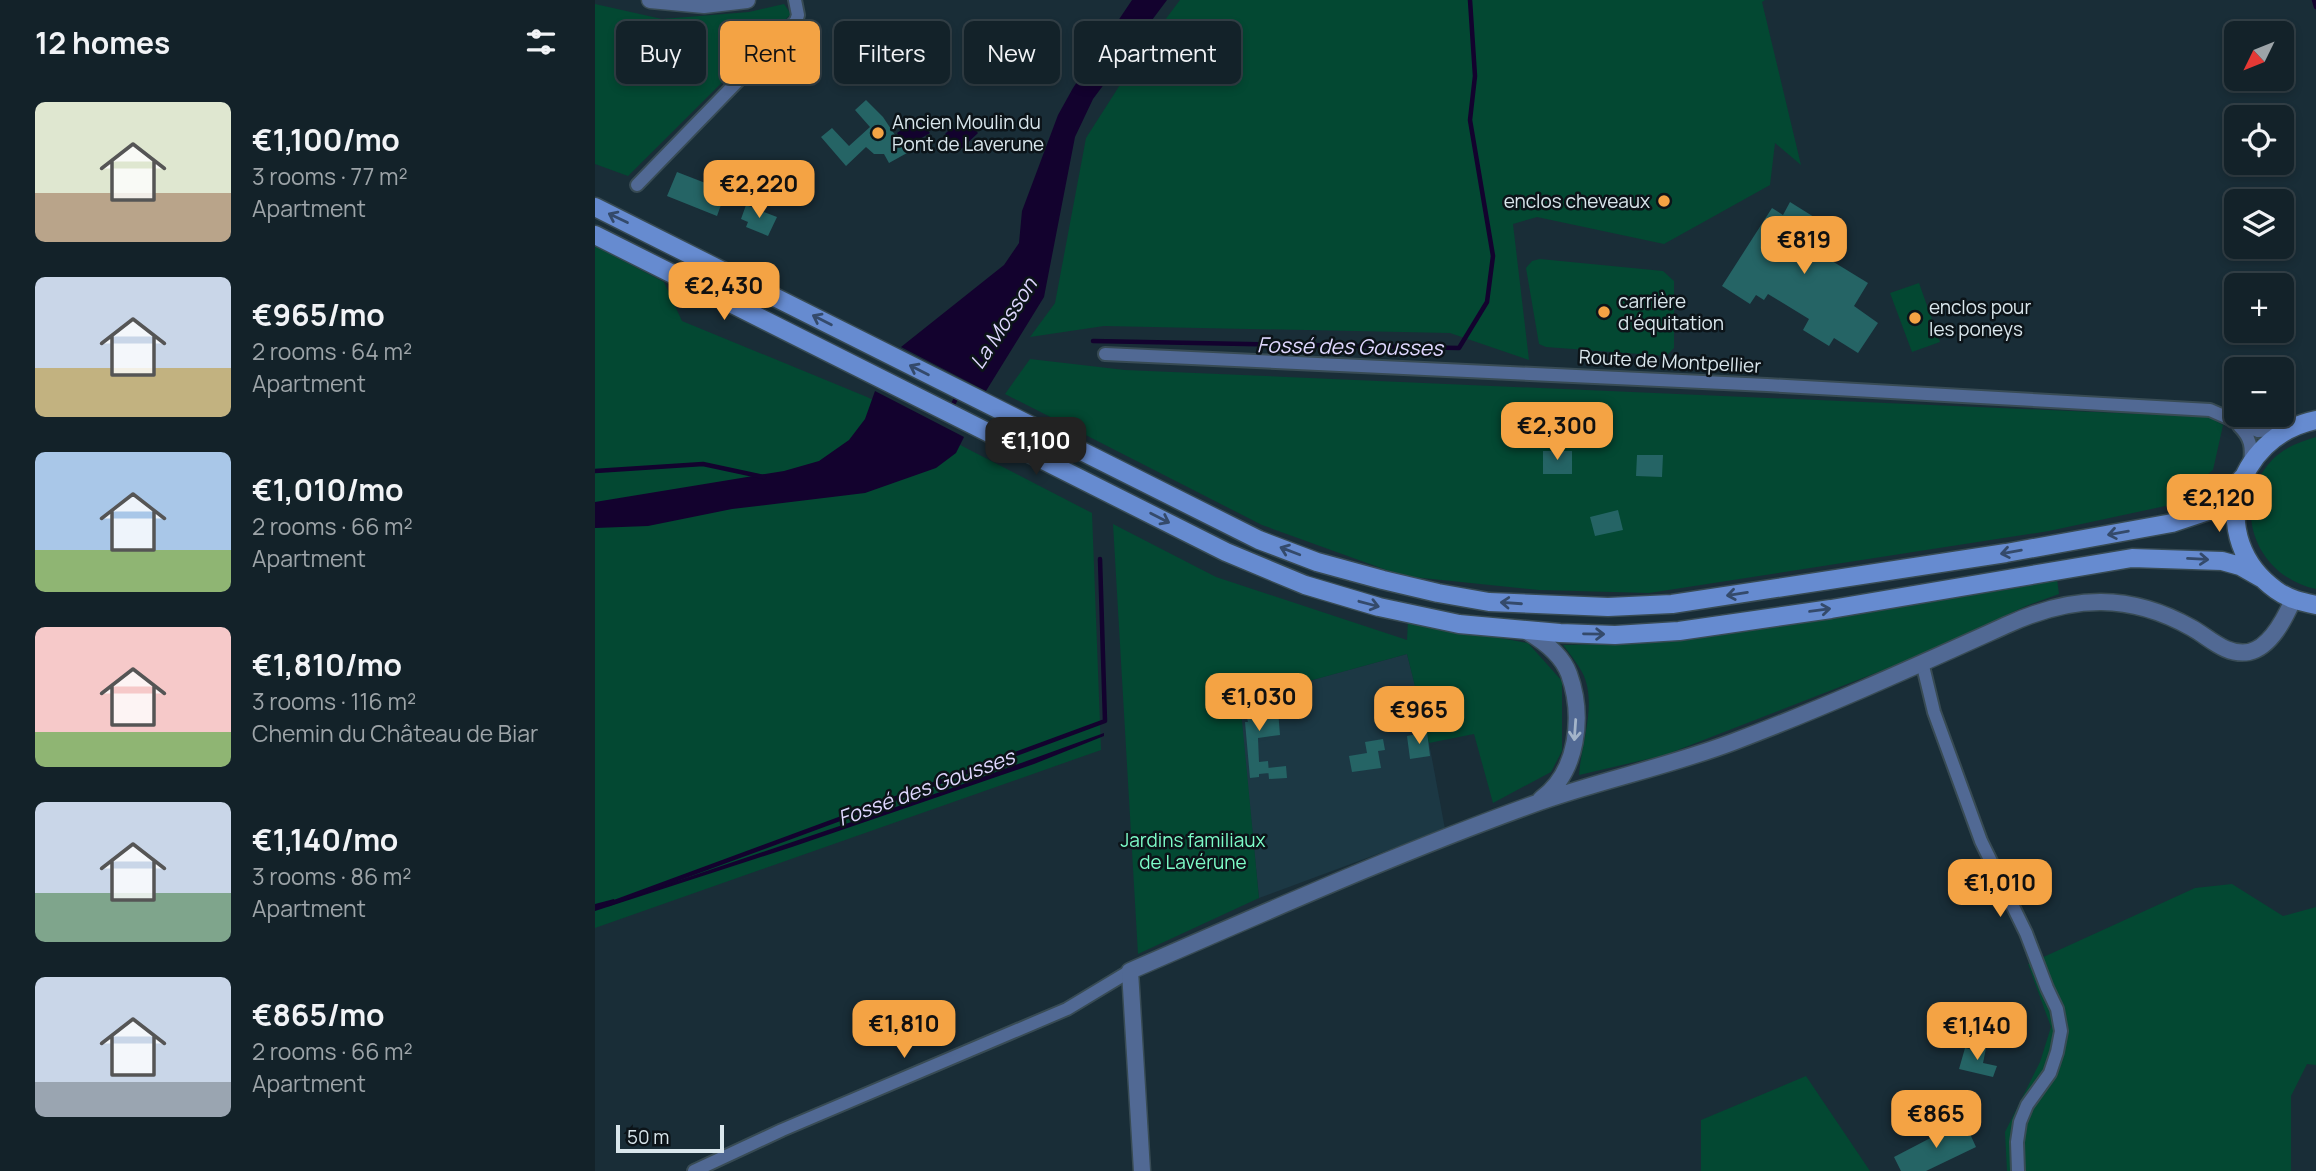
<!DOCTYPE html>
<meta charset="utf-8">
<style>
body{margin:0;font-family:Manrope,sans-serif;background:#1c2a31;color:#f1f3f6;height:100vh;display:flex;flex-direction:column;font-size:26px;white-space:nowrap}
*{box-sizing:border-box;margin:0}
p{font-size:23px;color:#9da4a8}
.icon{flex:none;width:38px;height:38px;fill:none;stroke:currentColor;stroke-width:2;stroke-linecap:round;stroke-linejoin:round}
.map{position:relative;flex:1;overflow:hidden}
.details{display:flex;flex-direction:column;background:#132229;width:595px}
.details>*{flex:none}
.hud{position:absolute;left:21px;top:21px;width:665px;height:63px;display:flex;gap:14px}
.needle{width:46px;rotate:227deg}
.controls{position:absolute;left:1629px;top:21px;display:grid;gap:14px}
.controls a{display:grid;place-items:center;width:70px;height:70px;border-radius:10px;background:#132229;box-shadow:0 4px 10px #0003,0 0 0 2px #323f46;font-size:35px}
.scale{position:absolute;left:21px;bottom:18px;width:108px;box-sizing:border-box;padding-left:7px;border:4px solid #d9e6ec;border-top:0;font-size:19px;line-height:24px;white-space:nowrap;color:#d9e6ec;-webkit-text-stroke:5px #0c1419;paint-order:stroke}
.price{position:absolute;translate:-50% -60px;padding:0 16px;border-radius:14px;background:#f4a344;color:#111;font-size:23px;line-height:46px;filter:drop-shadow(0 2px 4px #0008)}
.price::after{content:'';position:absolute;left:50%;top:42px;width:21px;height:16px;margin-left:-10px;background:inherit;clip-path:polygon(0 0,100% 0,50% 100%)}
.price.active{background:#222;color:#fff}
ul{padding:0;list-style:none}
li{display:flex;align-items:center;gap:21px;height:175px;padding:0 35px}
li span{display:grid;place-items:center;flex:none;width:196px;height:140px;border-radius:10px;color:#555}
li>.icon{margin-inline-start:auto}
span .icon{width:84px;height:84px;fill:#fffc;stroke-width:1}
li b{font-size:30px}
h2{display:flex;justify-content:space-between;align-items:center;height:84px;padding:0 35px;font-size:30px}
.chip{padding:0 24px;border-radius:10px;background:#132229;box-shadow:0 4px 10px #0003,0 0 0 2px #323f46;font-size:24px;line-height:63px}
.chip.active{background:#f4a344;color:#111}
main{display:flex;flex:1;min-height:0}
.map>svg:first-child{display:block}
.built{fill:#1c3844}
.green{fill:#034832}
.water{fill:#13022e}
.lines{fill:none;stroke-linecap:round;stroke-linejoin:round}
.stream{stroke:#13022e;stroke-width:4.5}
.building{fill:#256465}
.minor-casing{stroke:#384b54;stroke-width:16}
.tertiary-casing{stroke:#384b54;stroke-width:19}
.secondary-casing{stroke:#384b54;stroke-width:21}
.minor{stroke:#516994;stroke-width:12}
.tertiary{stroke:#516994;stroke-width:16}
.secondary{stroke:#668bd0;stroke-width:18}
.oneway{stroke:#344a6b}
.oneway2{stroke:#a3b4c9}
.poi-dot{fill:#f4a344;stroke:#0c1419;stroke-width:2.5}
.labels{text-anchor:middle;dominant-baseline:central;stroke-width:5;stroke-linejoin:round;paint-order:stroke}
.poi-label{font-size:19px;fill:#d9e6ec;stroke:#0c1419;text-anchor:start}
.street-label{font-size:19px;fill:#d9e6ec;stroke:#0c1419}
.park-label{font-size:19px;fill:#7dfcc8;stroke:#0c1419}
.water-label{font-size:21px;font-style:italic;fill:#dfd7fe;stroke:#0c1419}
</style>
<main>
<section class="details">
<h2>12 homes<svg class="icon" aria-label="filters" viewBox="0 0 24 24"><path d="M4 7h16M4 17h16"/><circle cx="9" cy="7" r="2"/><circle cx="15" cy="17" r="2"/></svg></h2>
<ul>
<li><span style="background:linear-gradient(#dfe7d0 65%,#b9a48a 0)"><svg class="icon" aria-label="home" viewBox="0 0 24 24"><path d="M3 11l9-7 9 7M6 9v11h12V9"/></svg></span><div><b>€1,100/mo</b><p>3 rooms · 77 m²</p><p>Apartment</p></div></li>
<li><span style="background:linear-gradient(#c9d6e8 65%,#c2b280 0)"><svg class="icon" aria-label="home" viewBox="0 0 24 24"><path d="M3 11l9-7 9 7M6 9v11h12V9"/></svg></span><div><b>€965/mo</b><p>2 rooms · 64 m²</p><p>Apartment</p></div></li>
<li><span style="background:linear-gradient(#a9c7e8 70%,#8fb573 0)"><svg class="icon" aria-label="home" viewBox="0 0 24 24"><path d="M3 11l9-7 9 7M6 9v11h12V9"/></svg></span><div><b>€1,010/mo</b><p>2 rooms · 66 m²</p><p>Apartment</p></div></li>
<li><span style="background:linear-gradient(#f6c9c9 75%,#8fb573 0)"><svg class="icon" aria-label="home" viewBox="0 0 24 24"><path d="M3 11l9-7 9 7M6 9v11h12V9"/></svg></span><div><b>€1,810/mo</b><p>3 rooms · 116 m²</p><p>Chemin du Château de Biar</p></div></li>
<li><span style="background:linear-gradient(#c9d6e8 65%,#7fa58c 0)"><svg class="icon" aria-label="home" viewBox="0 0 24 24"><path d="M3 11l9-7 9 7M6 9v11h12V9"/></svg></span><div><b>€1,140/mo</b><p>3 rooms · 86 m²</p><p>Apartment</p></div></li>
<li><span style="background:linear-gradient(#c9d6e8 75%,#9aa5b1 0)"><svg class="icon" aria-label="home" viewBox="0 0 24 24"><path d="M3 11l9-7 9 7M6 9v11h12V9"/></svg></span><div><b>€865/mo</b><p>2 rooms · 66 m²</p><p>Apartment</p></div></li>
</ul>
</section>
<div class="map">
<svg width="1721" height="1171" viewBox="0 0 1721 1171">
<rect width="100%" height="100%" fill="#192d37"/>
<path class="built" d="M 812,654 L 832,732 L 850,829 L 664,898 L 644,700 Z"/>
<path class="green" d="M 585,0 L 1170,0 L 1167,2 L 1206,165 L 1180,143 L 1175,185 L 1069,244 L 942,217 L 918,224 L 934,360 L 855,333 L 509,326 L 435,337 L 460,303 L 491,138 L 546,52 Z
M 0,4 L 67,19 L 154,12 L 189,4 L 196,14 L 33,176 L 0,164 Z
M 0,246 L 69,282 L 87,321 L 272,397 L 497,513 L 506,750 L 0,928 Z
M 945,259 L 1068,271 L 1079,281 L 1079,348 L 1071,356 L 951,347 L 944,344 L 931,268 L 937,261 Z
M 1324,283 L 1345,342 L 1317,352 L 1295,293 Z
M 435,359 L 530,370 L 1614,417 L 1628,425 L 1618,470 L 1575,505 L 1454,531 L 1054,593 L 944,590 L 808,576 L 667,525 L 410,394 Z
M 1721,437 L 1721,589 C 1661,577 1633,505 1678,459 C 1690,447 1705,442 1721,437 Z
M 518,524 L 621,577 L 812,640 L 813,621 L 933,643 L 967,681 L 967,751 L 956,772 L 898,803 L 879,734 L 834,743 L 812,654 L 645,700 L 664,898 L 543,954 Z
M 1462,579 L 1464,594 L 1431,606 L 1319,658 L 1070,755 L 984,775 C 986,744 1003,702 987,672 C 982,663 975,654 968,645 L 1053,643 L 1416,589 Z
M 1637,884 L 1688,916 L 1721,907 L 1721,1065 L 1712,1064 L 1696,1096 L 1696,1171 L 1412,1171 L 1410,1132 L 1445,1062 L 1456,1027 L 1433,964 L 1600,888 Z
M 1211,1076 L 1275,1171 L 1106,1171 L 1106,1120 Z"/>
<path class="water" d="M 537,0 L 572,0 L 498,99 L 480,137 L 449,297 L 391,391 L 306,347 L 409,265 L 424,243 L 427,211 L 463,115 L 478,88 Z
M 322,119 L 335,133 L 311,147 L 302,133 Z
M 372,121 L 383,133 L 365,150 L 350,134 L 357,127 L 361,131 Z
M 280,391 L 369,437 L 361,453 L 341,468 L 270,493 L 137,509 L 53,526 L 0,528 L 0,502 L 189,471 L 224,461 L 254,440 L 270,419 Z
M 509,733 L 509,736 L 439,764 L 197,847 L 0,911 L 0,904 L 19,899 L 20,902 L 357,788 Z"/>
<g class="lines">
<path class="stream" d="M 1719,0 L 1721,7
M 498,341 L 864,348 L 892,302 L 898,256 L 875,120 L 880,76 L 875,0
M 355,410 L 364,393
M 0,471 L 108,464 L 169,477
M 14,904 L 510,721 L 505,559"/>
</g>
<path class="building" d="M 271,100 L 288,117 L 312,153 L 294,163 L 289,154 L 279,154 L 271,147 L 251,166 L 226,137 L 237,128 L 254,146 L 275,127 L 260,110 Z
M 82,172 L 131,191 L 122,216 L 72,196 Z
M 1195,202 L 1251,237 L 1237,261 L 1273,283 L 1259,306 L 1283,323 L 1263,353 L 1239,338 L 1234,346 L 1208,330 L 1214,319 L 1173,294 L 1169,300 L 1161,295 L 1155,304 L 1127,286 L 1177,208 L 1188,215 Z
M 151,205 L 182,217 L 173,236 L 151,227 L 153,222 L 146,219 Z
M 948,451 L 977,451 L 977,474 L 948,474 Z
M 1042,455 L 1068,455 L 1067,477 L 1041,476 Z
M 1023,510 L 1028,530 L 1000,536 L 995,517 Z
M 666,696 L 670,711 L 683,710 L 685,735 L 663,738 L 664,762 L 673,761 L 674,773 L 664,774 L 664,777 L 655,778 L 650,722 L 653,722 L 648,701 Z
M 832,732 L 835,756 L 815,759 L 812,736 Z
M 788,739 L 790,750 L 783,751 L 786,768 L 757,772 L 754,756 L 772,753 L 770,742 Z
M 691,766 L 692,778 L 674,779 L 673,768 Z
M 1379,1045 L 1391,1048 L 1388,1063 L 1402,1066 L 1398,1077 L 1364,1069 L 1370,1048 L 1378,1050 Z
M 1370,1123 L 1381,1147 L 1331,1171 L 1306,1171 L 1299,1157 L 1345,1133 L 1346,1135 Z"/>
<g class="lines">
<defs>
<path id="minor" d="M 42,185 L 201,21 L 203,15 L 200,0
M 510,354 L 1172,385 L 1615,410 L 1663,431 L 1692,429
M 1644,426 C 1656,438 1657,447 1655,463
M 1327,662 L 1339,712 L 1386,841 L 1431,933 L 1452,988 L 1462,1009 L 1466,1031 L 1462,1052 L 1455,1073 L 1432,1105 L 1425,1122 L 1422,1142 L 1423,1171
M 99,1171 L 187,1130 L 472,1009 L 535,971"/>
<path id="tertiary" d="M 55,0 L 109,5 L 152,0
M 933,632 C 950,642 967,655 974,674 C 989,716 983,772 946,799
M 547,1171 L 535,971 C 667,914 800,854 936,805 C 1002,781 1072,767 1138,742 C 1231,707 1323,665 1414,624 C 1478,595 1535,593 1597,628 C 1615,638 1631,656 1654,652 C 1676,647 1690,618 1698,600"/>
<path id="secondary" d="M 0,207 L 664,540 L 722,562 L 788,580 L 843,593 L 894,602 L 1013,607 L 1077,604 L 1411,553 L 1577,523 L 1619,509 L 1635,496 L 1647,478
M 0,235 L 631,552 L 710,585 L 784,607 L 864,624 L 965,633 L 1020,635 L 1084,631 L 1236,609 L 1537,558 L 1627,561 L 1645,566 L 1666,578
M 1721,420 C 1639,437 1610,539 1681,590 C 1693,599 1707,602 1721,605"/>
</defs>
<use href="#minor" class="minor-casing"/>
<use href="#tertiary" class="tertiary-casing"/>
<use href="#secondary" class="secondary-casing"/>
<use href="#minor" class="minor"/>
<use href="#tertiary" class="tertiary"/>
<use href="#secondary" class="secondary"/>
</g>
<defs><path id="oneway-shaft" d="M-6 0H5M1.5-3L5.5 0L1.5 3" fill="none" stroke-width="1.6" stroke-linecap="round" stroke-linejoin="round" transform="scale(1.75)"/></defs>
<g class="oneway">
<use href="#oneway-shaft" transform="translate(23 218) rotate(-154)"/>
<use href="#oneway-shaft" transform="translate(227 320) rotate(-153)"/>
<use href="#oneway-shaft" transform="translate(324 370) rotate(-153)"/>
<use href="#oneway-shaft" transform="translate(565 518) rotate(27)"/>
<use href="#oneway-shaft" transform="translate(1523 533) rotate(170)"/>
<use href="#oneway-shaft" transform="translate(695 551) rotate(-159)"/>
<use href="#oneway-shaft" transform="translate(1416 552) rotate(170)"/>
<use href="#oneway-shaft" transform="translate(1603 559) rotate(3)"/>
<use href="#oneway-shaft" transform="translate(1142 594) rotate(171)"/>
<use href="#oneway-shaft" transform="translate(916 603) rotate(-176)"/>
<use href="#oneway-shaft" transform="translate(774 604) rotate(15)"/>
<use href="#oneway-shaft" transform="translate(1225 610) rotate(-8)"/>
<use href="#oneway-shaft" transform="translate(999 634) rotate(1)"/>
</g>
<use class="oneway2" href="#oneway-shaft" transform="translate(980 730) rotate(94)"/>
<g class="poi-dot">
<circle cx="283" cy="133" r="7"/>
<circle cx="1069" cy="201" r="7"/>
<circle cx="1009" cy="312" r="7"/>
<circle cx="1320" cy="318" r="7"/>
</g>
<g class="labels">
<g class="poi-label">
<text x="297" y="122">Ancien Moulin du<tspan x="297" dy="22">Pont de Laverune</tspan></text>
<text x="1055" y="201" text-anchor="end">enclos cheveaux</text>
<text x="1023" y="301">carrière<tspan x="1023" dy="22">d'équitation</tspan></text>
<text x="1334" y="307">enclos pour<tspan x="1334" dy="22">les poneys</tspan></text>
</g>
<g class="street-label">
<text transform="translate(1075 361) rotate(3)">Route de Montpellier</text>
</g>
<g class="park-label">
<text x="598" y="840">Jardins familiaux<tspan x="598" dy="22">de Lavérune</tspan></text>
</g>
<g class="water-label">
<text transform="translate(408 323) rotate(-57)">La Mosson</text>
<text transform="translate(755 346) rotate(1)">Fossé des Gousses</text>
<text transform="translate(331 787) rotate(-20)">Fossé des Gousses</text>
</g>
</g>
</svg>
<div class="controls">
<a><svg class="needle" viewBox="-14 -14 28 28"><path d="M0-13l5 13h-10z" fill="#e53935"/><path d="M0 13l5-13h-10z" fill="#9da4a8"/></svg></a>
<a><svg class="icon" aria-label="locate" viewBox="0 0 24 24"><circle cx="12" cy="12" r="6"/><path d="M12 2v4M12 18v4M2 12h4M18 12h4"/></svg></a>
<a><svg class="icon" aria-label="layers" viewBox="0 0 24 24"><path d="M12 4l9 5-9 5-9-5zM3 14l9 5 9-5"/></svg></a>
<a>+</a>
<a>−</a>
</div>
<div class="scale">50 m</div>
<b class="price" style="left:164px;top:220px">€2,220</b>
<b class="price" style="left:1209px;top:276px">€819</b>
<b class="price" style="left:129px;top:322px">€2,430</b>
<b class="price" style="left:962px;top:462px">€2,300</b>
<b class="price active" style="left:441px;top:477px">€1,100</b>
<b class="price" style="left:1624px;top:534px">€2,120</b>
<b class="price" style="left:664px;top:733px">€1,030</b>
<b class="price" style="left:824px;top:746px">€965</b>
<b class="price" style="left:1405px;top:919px">€1,010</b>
<b class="price" style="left:309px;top:1060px">€1,810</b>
<b class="price" style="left:1382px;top:1062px">€1,140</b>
<b class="price" style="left:1341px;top:1150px">€865</b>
<div class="hud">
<a class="chip">Buy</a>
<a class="chip active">Rent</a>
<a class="chip">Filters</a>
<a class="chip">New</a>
<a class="chip">Apartment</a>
</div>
</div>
</main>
